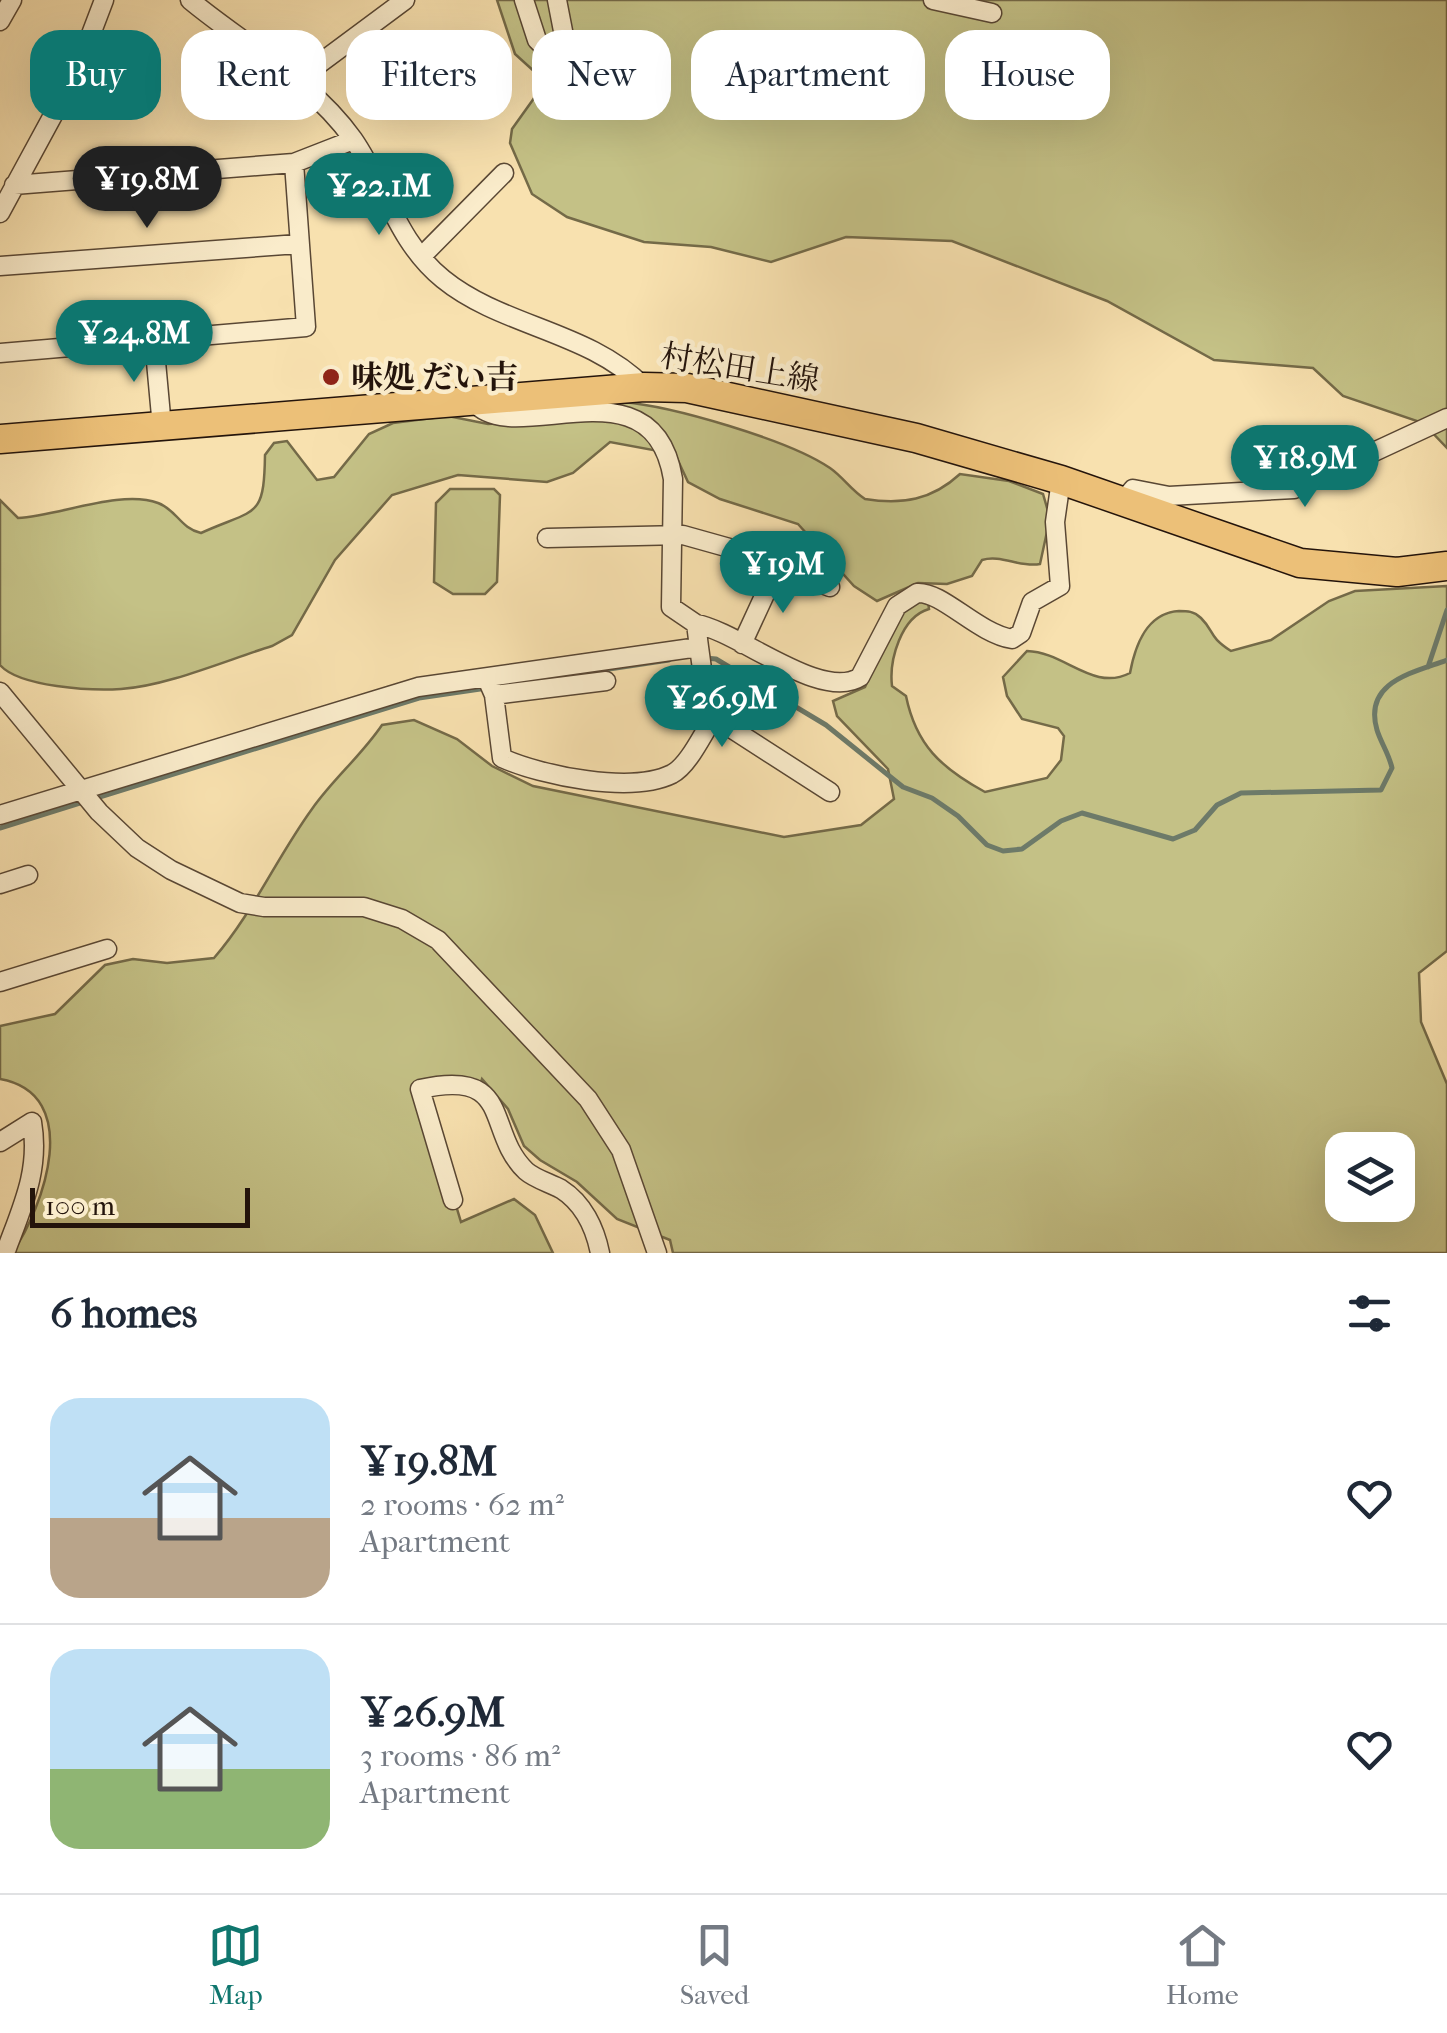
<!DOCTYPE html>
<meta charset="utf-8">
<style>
body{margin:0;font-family:"IM FELL French Canon","Noto Serif JP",serif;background:#f2f2f3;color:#1f2937;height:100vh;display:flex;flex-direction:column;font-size:38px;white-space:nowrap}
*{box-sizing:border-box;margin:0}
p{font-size:32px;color:#747a83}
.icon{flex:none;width:55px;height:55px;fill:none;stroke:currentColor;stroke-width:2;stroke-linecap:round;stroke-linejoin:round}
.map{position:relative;height:1253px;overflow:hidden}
.panel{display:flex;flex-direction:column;background:#fff;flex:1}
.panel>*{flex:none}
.banner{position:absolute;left:30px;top:30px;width:1388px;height:90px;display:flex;gap:20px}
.fabs{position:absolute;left:1325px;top:1132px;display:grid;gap:20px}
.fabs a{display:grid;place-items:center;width:90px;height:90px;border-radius:20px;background:#fff;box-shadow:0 10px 40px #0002;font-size:50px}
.scale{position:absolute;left:30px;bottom:25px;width:220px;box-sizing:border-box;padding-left:10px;border:5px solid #24140b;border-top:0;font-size:28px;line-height:35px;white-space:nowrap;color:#24140b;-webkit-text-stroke:8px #faeccb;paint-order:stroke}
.price{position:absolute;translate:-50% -85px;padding:0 22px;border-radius:35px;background:#0f766e;color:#fff;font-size:32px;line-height:65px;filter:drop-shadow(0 2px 5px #0008)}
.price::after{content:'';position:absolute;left:50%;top:60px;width:30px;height:22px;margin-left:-15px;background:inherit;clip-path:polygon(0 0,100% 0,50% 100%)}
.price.on{background:#222;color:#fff}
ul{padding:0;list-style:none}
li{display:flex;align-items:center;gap:30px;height:250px;padding:0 50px}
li+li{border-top:2px solid #e0e1e3}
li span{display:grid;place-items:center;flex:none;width:280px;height:200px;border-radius:30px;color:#555}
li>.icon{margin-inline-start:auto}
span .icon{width:120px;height:120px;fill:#fffc;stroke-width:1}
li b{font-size:42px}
h2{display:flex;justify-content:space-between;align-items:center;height:120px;padding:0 50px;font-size:42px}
.tag{padding:0 35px;border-radius:30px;background:#fff;box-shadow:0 10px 40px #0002;font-size:35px;line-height:90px}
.tag.on{background:#0f766e;color:#fff}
.tab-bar{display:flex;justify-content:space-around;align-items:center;height:140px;border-top:2px solid #e0e1e3;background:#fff;font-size:28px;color:#747a83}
.tab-bar a{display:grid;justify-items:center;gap:5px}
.tab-bar .on{color:#0f766e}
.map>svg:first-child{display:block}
.green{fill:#c4c186;stroke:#746a48;stroke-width:2.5;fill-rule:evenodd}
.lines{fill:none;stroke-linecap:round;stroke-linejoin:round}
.stream{stroke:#6d7a69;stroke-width:5}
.minor-casing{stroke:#594734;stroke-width:21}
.primary-casing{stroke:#24140b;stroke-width:31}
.minor{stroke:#faeccb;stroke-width:18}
.primary{stroke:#ecc078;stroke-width:28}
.poi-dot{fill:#8f2418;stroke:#faeccb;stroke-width:4}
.labels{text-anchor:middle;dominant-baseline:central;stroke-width:9;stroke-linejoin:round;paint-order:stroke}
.street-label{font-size:32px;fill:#24140b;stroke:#faeccb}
.poi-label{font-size:32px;font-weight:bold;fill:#24140b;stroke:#faeccb;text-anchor:start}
</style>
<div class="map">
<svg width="1447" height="1253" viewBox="0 0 1447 1253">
<rect width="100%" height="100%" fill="#f8e1af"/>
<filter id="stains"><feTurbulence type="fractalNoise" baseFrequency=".002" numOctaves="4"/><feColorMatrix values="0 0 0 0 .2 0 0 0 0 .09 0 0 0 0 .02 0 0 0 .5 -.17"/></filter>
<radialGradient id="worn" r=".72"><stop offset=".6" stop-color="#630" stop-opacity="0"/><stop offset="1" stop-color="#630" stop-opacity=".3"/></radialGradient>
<path class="green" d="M 497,0 L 1447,0 L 1447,448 L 1423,423 L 1343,396 L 1313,368 L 1214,360 L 1107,301 L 952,241 L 846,237 L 771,262 L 711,247 L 644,242 L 567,217 L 532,194 L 510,143 L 512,129 L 542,87 L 536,73 L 515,54 Z
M 622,402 C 672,406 789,440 830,468 C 843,477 851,490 865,499 C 902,505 932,500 960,474 L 1009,481 L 1043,494 L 1050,518 L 1040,564 C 1020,568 1001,554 982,560 L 972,576 L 947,584 L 918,583 L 877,601 L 854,586 L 798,524 L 720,499 L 688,482 L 675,454 L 610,442 L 573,473 L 547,482 L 458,475 L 392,495 L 335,560 L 292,635 L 272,646 C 227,660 167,686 121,689 C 92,691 19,687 0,665 L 0,500 L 18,518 C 58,516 121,489 158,503 C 177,510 180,528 201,533 C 256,508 264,520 265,455 L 274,443 L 287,441 L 317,480 L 334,477 L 369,434 L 393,423 L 448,416 L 488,424 L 577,419 Z
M 450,489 L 494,489 L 500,495 L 497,582 L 485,594 L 453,594 L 434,582 L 436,503 Z
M 1447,586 L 1447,951 L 1419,973 L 1421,1022 L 1447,1084 L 1447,1253 L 673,1253 L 670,1240 L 617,1219 L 577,1182 L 540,1160 L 524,1146 L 508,1109 L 482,1079 L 478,1091 L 421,1089 L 461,1222 L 514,1199 L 535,1215 L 553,1253 L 12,1253 C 44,1207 84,1094 0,1079 L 0,1026 L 55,1014 L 105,965 L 133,959 L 167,963 L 214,958 C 253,913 277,857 312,809 C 333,779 361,756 382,725 L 414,720 L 457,739 L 492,766 L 533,786 L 784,837 L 861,825 L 894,799 L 888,769 L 837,716 L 833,701 L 865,687 L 900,609 L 911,601 L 928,601 L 929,609 C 901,617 889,660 892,686 L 906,696 C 916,745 941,768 985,792 L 1047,778 L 1061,760 L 1064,736 L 1058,728 L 1022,719 L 1007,696 L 1003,677 L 1027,651 C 1065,652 1093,692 1130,673 C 1135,646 1146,613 1179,611 C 1187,611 1194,611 1201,618 C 1215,632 1208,636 1231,651 L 1271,640 L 1329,601 L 1355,591 ZM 1342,1150 L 1398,1150 L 1398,1205 L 1342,1205 Z"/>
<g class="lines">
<path class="stream" d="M 705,658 L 716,659 L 826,725 L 903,787 L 932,798 L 958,816 L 987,845 L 1003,851 L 1022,849 L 1061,821 L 1082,813 L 1173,839 L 1195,830 L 1217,805 L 1241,793 L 1381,790 L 1392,768 C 1389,754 1381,743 1377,730 C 1363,682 1412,673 1447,660
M 1428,667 L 1447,610
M 502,685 L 669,660
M 93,799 L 419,698 L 487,688
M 0,828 L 83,802"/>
<defs>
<path id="minor" d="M 190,0 C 244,45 311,80 353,139 C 385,185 397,242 443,279 C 502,327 589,331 644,387
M 524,0 L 537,40 L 544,47 L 558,46 L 564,36 L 557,0
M 933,0 L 992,13
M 0,21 L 12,0
M 296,81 L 405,0
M 294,163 L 353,140
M 0,213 L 77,71 L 104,0
M 421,257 L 504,173
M 0,266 L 298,244
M 154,340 L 162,427
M 0,353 L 306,327 L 294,163 L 14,185
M 1122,502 L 1133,489 L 1169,496 L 1294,489 L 1447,418
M 547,538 L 683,535 L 733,549 L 830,587
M 696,624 C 738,631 821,702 860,677 L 897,606 L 917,593 C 942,591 977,633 1012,639 L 1021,633 L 1032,602 L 1060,586 L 1055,522 L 1061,480
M 742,644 L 778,566
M 699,647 L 702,669 L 695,705 L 830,792
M 487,679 L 494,695 L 502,758 C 542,776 632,794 672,774 C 689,765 703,733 714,717
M 0,692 L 99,812 L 137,848 L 171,870 L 240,903 L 264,907 L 364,907 L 402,919 L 438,940 L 588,1099 L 621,1150 L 657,1253
M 494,695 L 606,681
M 0,815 L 418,687 L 699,647 L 696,624 L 671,607 L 673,479 C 653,355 513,451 474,402
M 0,884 L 28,875
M 0,982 L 107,949
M 0,1142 L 32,1122 C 40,1169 23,1205 7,1248 L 0,1252
M 453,1200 L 420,1089 C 515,1068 484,1131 526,1171 C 535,1179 550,1183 561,1189 C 583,1203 595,1228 600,1253"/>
<path id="primary" d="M 0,439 L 644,387 L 687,388 L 916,438 L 1061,480 L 1300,563 L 1397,572 L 1447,566"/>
</defs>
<use href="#minor" class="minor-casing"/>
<use href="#primary" class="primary-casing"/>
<use href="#minor" class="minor"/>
<use href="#primary" class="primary"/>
</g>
<circle class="poi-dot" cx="331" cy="377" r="10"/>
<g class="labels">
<g class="street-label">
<text transform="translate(740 368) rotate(9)">村松田上線</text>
</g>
<g class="poi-label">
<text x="351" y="377">味処 だい吉</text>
</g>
</g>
<rect width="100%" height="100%" filter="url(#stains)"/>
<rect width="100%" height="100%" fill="url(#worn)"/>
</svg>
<div class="fabs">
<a><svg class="icon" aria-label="layers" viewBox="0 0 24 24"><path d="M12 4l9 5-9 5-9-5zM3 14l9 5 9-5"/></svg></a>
</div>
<div class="scale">100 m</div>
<b class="price on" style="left:147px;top:231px">¥19.8M</b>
<b class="price" style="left:379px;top:238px">¥22.1M</b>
<b class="price" style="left:134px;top:385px">¥24.8M</b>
<b class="price" style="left:1305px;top:510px">¥18.9M</b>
<b class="price" style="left:783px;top:616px">¥19M</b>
<b class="price" style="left:722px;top:750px">¥26.9M</b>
<div class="banner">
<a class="tag on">Buy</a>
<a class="tag">Rent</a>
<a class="tag">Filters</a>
<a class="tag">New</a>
<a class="tag">Apartment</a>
<a class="tag">House</a>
</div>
</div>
<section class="panel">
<h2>6 homes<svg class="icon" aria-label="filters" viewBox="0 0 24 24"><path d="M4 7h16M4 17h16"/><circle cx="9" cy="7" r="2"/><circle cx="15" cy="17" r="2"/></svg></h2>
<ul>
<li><span style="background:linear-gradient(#bfe0f5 60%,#b9a48a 0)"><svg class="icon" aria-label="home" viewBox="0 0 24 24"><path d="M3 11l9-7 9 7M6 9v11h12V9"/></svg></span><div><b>¥19.8M</b><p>2 rooms · 62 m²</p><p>Apartment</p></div><svg class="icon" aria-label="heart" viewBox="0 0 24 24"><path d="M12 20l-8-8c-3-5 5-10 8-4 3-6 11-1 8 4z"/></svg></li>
<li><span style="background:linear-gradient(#bfe0f5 60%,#8fb573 0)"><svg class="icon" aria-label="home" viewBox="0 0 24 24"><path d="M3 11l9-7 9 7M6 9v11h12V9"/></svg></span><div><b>¥26.9M</b><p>3 rooms · 86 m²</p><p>Apartment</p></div><svg class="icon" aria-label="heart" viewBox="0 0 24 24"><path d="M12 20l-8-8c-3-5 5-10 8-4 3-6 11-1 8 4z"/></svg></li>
</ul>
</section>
<nav class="tab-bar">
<a class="on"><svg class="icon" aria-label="map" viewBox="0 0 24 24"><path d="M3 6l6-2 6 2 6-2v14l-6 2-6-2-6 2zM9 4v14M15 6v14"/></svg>Map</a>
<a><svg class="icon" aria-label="saved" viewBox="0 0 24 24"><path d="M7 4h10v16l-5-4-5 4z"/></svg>Saved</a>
<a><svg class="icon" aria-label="home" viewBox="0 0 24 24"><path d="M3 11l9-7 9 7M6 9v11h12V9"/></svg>Home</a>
</nav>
